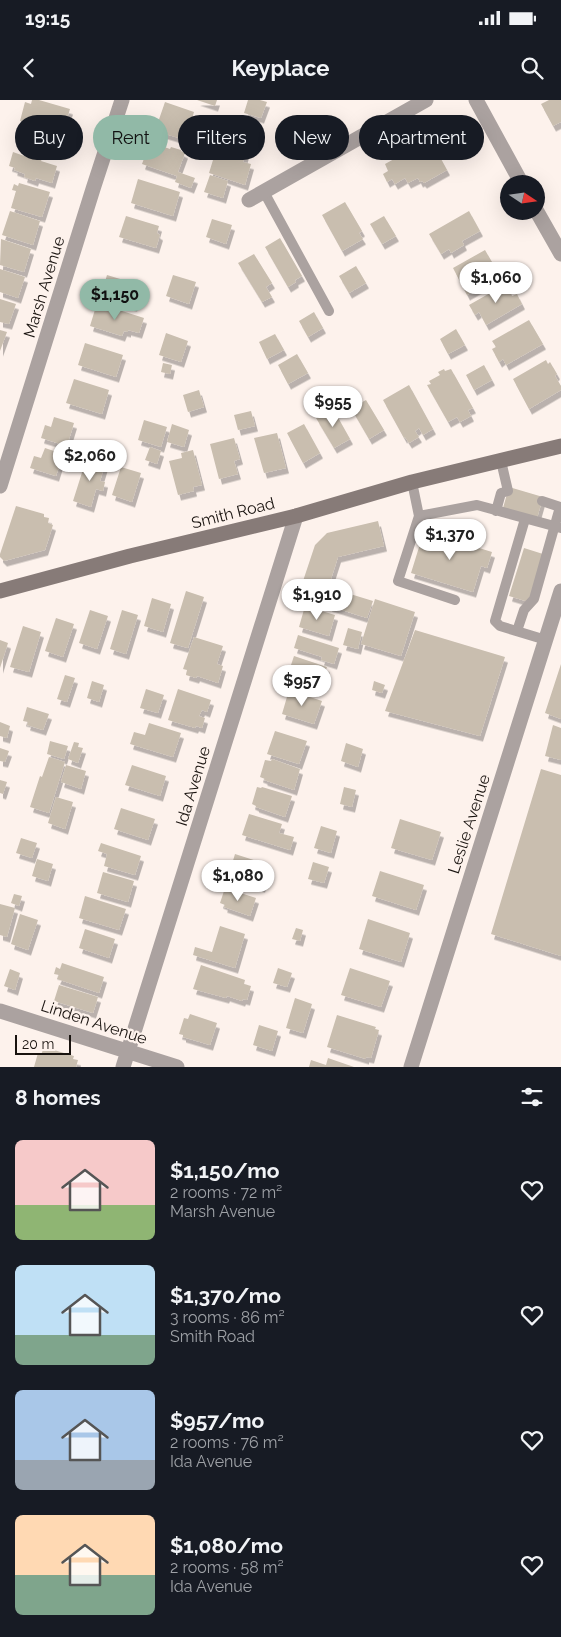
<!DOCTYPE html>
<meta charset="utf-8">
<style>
body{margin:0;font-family:Raleway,sans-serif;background:#242831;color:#f1f3f6;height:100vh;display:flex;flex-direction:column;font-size:19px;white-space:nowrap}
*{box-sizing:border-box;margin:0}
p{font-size:16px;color:#9ea1a6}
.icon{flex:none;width:28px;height:28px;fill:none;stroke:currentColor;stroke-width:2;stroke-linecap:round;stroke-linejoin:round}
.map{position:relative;height:967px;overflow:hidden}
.panel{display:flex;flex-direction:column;background:#171b24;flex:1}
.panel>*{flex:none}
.hud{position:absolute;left:15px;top:15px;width:531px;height:45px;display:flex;gap:10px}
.needle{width:32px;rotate:103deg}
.controls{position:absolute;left:500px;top:75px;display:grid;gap:10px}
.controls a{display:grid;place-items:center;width:45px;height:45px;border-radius:50%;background:#171b24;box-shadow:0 5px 20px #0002;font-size:25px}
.scale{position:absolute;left:15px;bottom:12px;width:56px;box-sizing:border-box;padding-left:5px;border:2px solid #19130f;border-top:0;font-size:14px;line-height:18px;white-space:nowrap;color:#19130f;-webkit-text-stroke:4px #fdf2ec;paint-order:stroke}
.price{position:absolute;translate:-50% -42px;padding:0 11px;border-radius:18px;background:#fff;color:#222;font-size:16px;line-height:32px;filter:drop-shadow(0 1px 2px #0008)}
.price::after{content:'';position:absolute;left:50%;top:30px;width:15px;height:11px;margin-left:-8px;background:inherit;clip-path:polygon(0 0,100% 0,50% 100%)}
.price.current{background:#91b9a7;color:#111}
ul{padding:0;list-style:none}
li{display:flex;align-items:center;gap:15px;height:125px;padding:0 15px}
li span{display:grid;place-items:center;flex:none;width:140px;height:100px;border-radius:8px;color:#555}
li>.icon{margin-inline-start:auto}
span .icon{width:60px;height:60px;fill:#fffc;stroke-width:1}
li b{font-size:21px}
h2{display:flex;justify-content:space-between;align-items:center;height:60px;padding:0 15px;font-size:21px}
.chip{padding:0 18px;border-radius:22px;background:#171b24;box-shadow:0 5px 20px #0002;font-size:18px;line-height:45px}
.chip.current{background:#91b9a7;color:#111}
.status{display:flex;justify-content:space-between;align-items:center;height:35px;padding:0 25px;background:#171b24;direction:ltr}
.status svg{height:14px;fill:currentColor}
header{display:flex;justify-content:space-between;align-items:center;height:65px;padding:0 15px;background:#171b24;font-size:22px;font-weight:700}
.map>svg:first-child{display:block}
.building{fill:#c9beaf;filter:url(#shadow)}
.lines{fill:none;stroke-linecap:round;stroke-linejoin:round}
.lane{stroke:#aba2a0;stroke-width:10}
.street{stroke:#aba2a0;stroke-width:15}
.secondary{stroke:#877b78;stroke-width:15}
.labels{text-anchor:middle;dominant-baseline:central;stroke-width:4.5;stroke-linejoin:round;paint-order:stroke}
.street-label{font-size:16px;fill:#19130f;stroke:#fdf2ec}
</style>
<div class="status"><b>19:15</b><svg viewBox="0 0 49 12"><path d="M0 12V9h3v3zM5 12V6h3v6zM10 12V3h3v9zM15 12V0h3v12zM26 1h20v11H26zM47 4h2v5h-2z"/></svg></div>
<header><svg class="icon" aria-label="back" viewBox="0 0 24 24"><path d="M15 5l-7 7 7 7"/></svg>Keyplace<svg class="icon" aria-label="search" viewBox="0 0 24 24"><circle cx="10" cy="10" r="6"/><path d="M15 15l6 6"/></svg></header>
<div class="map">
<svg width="561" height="967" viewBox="0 0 561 967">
<defs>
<filter id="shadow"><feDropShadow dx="3" dy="5.5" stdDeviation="0" flood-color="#0004"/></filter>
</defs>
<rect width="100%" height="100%" fill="#fdf2ec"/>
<path class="building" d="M 32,0 L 39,0 L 70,9 L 62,34 L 20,21 L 25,2 L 31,4 Z
M 197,0 L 217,0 L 215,6 Z
M 248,0 L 260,0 L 267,2 L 261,18 L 244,13 Z
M 549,0 L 561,0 L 561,22 L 553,26 L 541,4 Z
M 165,2 L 194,12 L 186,40 L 155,31 Z
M 430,39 L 447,70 L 424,83 L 422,81 L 420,82 L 418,78 L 408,83 L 405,78 L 395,84 L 392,79 L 387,82 L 383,74 L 388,71 L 385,64 Z
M 150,42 L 170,49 L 171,47 L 181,50 L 181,51 L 185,53 L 178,72 L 195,78 L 191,88 L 175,82 L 177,76 L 142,64 Z
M 219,45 L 246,53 L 243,62 L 251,64 L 245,85 L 209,73 L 213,60 L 210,60 L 212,53 L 216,54 Z
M 13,52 L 30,58 L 31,56 L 42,59 L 41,61 L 57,66 L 52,83 L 36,78 L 35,81 L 24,77 L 25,74 L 14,70 L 15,68 L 9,66 Z
M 210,75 L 228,81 L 223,98 L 204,92 Z
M 138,79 L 180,92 L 173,116 L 131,103 Z
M 19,83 L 50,92 L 42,117 L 11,108 L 16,91 L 12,90 L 14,84 L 18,86 Z
M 345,102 L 362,131 L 359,133 L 363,139 L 342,151 L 322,115 Z
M 10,111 L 40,121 L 33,145 L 2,135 Z
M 469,111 L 480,131 L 462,141 L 464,145 L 451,153 L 449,149 L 441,154 L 429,134 Z
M 126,116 L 159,126 L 157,133 L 160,135 L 156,148 L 119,137 Z
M 384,116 L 396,136 L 382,144 L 370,124 Z
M 212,119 L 232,125 L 226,144 L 206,137 Z
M 280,138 L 302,176 L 295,180 L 296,182 L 288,187 L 265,147 Z
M 1,139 L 31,149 L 24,172 L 0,165 Z
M 485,150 L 500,176 L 467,195 L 453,168 Z
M 254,154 L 272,183 L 266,187 L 272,197 L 262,202 L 238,163 Z
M 356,166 L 366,183 L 349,193 L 339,176 Z
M 0,169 L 25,177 L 18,198 L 0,192 Z
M 107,175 L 140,185 L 134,206 L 101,195 Z
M 173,175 L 196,182 L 189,204 L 166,196 Z
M 506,184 L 512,196 L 517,194 L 522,204 L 486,225 L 479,212 L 475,215 L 469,205 Z
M 0,199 L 16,204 L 9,224 L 0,222 Z
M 97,203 L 144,218 L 139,233 L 128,230 L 128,232 L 124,231 L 122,236 L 90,226 Z
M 314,212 L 323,228 L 308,237 L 299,221 Z
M 529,220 L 543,244 L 506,265 L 503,259 L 499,262 L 492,249 L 496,247 L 492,241 Z
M 456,229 L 465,245 L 448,254 L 440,239 Z
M 0,230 L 7,232 L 0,251 Z
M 166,233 L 188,241 L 181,262 L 159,255 Z
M 275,234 L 284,250 L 267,259 L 259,242 Z
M 85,243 L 123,255 L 116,277 L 78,265 Z
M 297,254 L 308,273 L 288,284 L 278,265 Z
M 546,260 L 548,264 L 550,262 L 557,274 L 555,276 L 561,286 L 561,290 L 529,309 L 513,279 Z
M 163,263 L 172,265 L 170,274 L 161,272 Z
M 484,265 L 492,280 L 474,290 L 466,275 Z
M 444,269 L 445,271 L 451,269 L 473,308 L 468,310 L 471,316 L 460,322 L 457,317 L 448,322 L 427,285 L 431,284 L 429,281 L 440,275 L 438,272 Z
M 74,279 L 109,290 L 102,314 L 66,303 Z
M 409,285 L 433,329 L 423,335 L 419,328 L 415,331 L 419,337 L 409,343 L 405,337 L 404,338 L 383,300 Z
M 199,290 L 204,307 L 188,312 L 183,295 Z
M 366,300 L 384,330 L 369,339 L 351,308 Z
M 332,307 L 350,339 L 334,348 L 316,318 L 321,315 L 320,313 Z
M 251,311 L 255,326 L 238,330 L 234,315 Z
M 54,317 L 74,323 L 67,346 L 41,338 L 45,325 L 51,327 Z
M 144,320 L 167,327 L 161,347 L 138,340 Z
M 172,324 L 189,330 L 184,347 L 167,342 Z
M 304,324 L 320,353 L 303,363 L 287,333 Z
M 277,333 L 286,368 L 264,373 L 254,338 Z
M 234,338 L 240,359 L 234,361 L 238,374 L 219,379 L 210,344 Z
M 150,347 L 161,351 L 157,364 L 145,360 Z
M 45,348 L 63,354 L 56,376 L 30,368 L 34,356 L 41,358 Z
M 69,348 L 77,350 L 74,358 L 66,355 Z
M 193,350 L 202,385 L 193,387 L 194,391 L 178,395 L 169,361 L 182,358 L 181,353 Z
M 92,357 L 106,361 L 100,381 L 105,382 L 103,391 L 96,389 L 91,407 L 73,401 L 85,363 L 90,365 Z
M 121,367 L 141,373 L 132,402 L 112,395 Z
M 509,387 L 543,397 L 537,418 L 503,408 Z
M 16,406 L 44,414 L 44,417 L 49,418 L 48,423 L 53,425 L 45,450 L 4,461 L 0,457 L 0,454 Z
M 378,421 L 384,446 L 338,457 L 323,504 L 298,496 L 315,445 L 327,433 Z
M 424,431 L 492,452 L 487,468 L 481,466 L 473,492 L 411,473 Z
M 524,448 L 543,454 L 529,502 L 509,496 Z
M 334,489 L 373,501 L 367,518 L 329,506 Z
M 186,491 L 204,497 L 188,548 L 170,543 Z
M 152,498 L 171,504 L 163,532 L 144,526 Z
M 375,499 L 415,512 L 401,556 L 361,544 Z
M 305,506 L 335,515 L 329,536 L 299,527 Z
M 90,510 L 108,516 L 97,549 L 79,543 Z
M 122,510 L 138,515 L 126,554 L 110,549 Z
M 56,518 L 74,524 L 63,557 L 45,551 Z
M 23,526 L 41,532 L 29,572 L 10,567 Z
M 348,528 L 362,532 L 358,549 L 343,545 Z
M 415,530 L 505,557 L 480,636 L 385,611 Z
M 298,535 L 339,548 L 334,564 L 321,560 L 322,557 L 294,548 Z
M 194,537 L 223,546 L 217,564 L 223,566 L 218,583 L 197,576 L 196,578 L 186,575 L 187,570 L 183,569 Z
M 0,540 L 8,543 L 0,568 Z
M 294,556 L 327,567 L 321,585 L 288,574 Z
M 561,564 L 561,619 L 545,613 Z
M 65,575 L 75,578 L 67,602 L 57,599 Z
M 92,581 L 104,585 L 99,602 L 87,598 Z
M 374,581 L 385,585 L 382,593 L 372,590 Z
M 146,589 L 164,595 L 158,613 L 140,608 Z
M 178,589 L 211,600 L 207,612 L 202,610 L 199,616 L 205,618 L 202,628 L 196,626 L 195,628 L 168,620 Z
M 289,590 L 322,601 L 314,624 L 282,614 Z
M 27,607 L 49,614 L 43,630 L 27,625 L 28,622 L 23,621 Z
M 0,622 L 10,626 L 7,638 L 0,636 Z
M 149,623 L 181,633 L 173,657 L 130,644 L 134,632 L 145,635 Z
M 553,625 L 561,628 L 561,660 L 545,656 Z
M 275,631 L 307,641 L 299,664 L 267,654 Z
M 50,641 L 68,646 L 64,659 L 47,654 Z
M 74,642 L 79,643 L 78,647 L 83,648 L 78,663 L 68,659 Z
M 346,643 L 363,649 L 358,667 L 341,661 Z
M 0,648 L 9,651 L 5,662 L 0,661 Z
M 49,657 L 65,662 L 49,713 L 30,707 L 40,676 L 42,677 Z
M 272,659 L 300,669 L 294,690 L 264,680 L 265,679 L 260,677 L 265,660 L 271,661 Z
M 66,665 L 86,671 L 81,689 L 61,682 Z
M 132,665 L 166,676 L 160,696 L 125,685 Z
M 541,669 L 561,675 L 561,856 L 491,834 Z
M 0,680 L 7,682 L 3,694 L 0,693 Z
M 257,687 L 261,688 L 262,687 L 292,696 L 285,717 L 256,707 L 256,706 L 252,704 Z
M 344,687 L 356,690 L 352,707 L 340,704 Z
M 56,697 L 73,702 L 65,729 L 48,723 Z
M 121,708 L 155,719 L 148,740 L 114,729 Z
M 249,714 L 282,724 L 279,733 L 294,737 L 290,750 L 242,735 Z
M 400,719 L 441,732 L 432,760 L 391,748 Z
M 321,726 L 337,731 L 331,753 L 314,748 Z
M 21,738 L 37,743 L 32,758 L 16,753 Z
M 101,743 L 141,756 L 135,775 L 104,766 L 107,754 L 98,751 Z
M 235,754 L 269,765 L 262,787 L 228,777 Z
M 37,759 L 53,764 L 48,781 L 32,776 Z
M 313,762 L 329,767 L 324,783 L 308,779 Z
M 380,771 L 424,785 L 416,810 L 372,796 Z
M 103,772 L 134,781 L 128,802 L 97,793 Z
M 225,788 L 256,798 L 250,816 L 224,807 L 225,805 L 220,803 Z
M 14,794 L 22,796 L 19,806 L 11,803 Z
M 85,796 L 126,809 L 119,830 L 79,818 Z
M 0,804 L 15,808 L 7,837 L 0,835 Z
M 20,814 L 38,820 L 28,850 L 11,844 Z
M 368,819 L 410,833 L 401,862 L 359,849 Z
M 220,826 L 245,834 L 235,868 L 193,855 L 195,847 L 212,852 Z
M 296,828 L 303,830 L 300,841 L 292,839 Z
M 85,829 L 115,839 L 109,858 L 79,848 Z
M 62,863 L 104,877 L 99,893 L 57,879 L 59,875 L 54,874 L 56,867 L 60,869 Z
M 201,865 L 245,880 L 244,884 L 251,886 L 247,900 L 243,899 L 242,901 L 227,896 L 226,898 L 193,889 Z
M 278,868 L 292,873 L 287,887 L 273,883 Z
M 350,868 L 390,881 L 381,907 L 341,895 Z
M 10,869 L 20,873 L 15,890 L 4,886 Z
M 59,885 L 98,897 L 93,913 L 54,901 Z
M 295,898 L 312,904 L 303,933 L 286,928 Z
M 190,914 L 217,923 L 210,945 L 183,937 L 183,935 L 179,934 L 184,918 L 188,919 Z
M 337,915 L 376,927 L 375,929 L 379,930 L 371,958 L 366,957 L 366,959 L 327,947 Z
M 259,925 L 278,931 L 272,951 L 253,945 Z
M 44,947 L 74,956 L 73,959 L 78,960 L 76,967 L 34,967 L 38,953 L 41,955 Z
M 328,958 L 354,967 L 309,967 L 311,960 L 326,965 Z"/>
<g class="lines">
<path class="lane" d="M 264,92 L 329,211
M 412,382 L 419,416 L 477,405 L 561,428
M 496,411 L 501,393 L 508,391 L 501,361
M 419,416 L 398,481 L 455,500
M 525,419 L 495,521 L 500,526 L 546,540
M 517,531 L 524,510 L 534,499 L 560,407 L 542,401"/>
<path class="street" d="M 476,0 L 522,84
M 249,100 L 426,0
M 536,110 L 561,154
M 0,386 L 93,89 L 122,0
M 0,911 L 177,967
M 123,967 L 296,416
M 411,967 L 561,491"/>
<path class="secondary" d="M 0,491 L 130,456 L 296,416 L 412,382 L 561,346"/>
</g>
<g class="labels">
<g class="street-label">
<text transform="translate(44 187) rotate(-73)">Marsh Avenue</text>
<text transform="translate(233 413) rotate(-14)">Smith Road</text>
<text transform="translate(193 686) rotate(-73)">Ida Avenue</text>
<text transform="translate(469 724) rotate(-72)">Leslie Avenue</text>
<text transform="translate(94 922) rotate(18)">Linden Avenue</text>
</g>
</g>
</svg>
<div class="controls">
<a><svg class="needle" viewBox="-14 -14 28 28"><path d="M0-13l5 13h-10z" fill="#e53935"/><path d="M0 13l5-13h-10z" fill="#9ea1a6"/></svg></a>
</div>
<div class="scale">20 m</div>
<b class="price" style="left:496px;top:204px">$1,060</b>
<b class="price current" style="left:115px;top:221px">$1,150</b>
<b class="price" style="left:333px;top:328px">$955</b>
<b class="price" style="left:90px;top:382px">$2,060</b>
<b class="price" style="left:450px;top:461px">$1,370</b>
<b class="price" style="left:317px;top:521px">$1,910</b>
<b class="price" style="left:302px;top:607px">$957</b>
<b class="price" style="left:238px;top:802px">$1,080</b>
<div class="hud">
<a class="chip">Buy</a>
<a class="chip current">Rent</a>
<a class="chip">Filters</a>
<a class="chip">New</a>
<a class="chip">Apartment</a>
</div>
</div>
<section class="panel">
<h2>8 homes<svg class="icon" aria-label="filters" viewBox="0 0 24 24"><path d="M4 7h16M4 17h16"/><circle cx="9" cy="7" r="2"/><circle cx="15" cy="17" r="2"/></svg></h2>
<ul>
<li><span style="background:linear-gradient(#f6c9c9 65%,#8fb573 0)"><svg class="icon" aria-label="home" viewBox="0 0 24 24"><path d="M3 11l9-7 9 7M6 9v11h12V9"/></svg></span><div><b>$1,150/mo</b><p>2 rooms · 72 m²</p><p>Marsh Avenue</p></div><svg class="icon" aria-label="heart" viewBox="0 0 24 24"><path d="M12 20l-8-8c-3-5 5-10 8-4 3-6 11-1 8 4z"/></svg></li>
<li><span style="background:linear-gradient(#bfe0f5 70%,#7fa58c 0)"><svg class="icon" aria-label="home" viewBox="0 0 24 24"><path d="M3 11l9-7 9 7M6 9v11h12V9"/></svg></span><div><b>$1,370/mo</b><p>3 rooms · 86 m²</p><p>Smith Road</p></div><svg class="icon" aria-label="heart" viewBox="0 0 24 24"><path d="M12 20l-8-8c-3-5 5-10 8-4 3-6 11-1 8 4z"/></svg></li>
<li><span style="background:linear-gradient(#a9c7e8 70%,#9aa5b1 0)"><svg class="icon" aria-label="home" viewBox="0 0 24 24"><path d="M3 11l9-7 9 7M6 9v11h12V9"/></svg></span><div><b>$957/mo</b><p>2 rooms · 76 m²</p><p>Ida Avenue</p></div><svg class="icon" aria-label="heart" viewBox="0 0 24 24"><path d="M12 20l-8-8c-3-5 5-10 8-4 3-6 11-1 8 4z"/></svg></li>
<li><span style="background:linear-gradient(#ffd9b3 60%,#7fa58c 0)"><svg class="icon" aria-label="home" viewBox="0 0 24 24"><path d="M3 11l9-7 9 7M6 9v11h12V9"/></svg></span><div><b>$1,080/mo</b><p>2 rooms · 58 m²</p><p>Ida Avenue</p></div><svg class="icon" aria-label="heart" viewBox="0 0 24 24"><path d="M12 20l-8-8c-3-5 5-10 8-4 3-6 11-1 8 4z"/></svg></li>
</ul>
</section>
